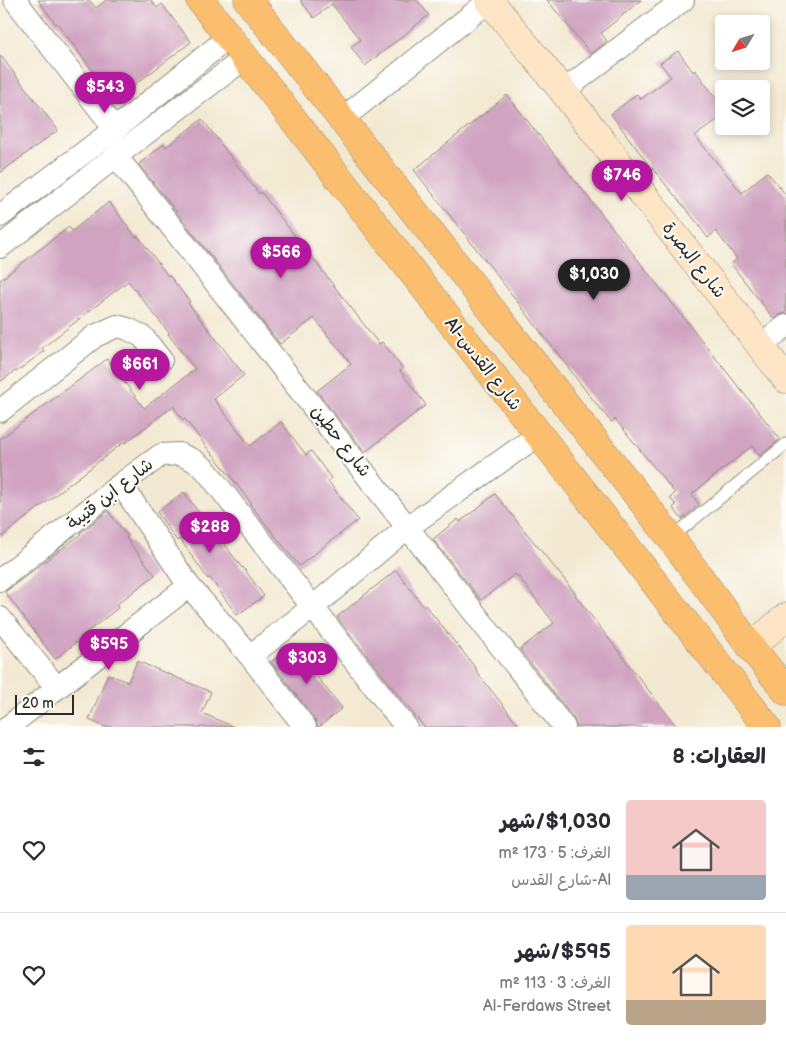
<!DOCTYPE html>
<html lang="ar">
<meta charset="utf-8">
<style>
body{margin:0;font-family:"Balsamiq Sans","Playpen Sans Arabic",sans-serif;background:#f2f2f3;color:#2b2b33;direction:rtl;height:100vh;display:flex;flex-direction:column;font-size:19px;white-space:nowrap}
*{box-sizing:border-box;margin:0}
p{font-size:16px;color:#7c7c81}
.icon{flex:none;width:28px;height:28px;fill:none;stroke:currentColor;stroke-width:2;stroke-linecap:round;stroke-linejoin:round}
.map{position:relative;height:727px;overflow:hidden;direction:ltr}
.panel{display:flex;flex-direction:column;background:#fff;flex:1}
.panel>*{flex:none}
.needle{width:32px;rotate:232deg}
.controls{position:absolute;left:715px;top:15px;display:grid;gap:10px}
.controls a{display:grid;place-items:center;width:55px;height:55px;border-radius:5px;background:#fff;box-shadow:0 2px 8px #0003;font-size:25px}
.scale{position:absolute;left:15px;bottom:12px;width:59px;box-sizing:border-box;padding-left:5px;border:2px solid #2b2b2b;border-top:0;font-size:14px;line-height:18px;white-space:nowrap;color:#2b2b2b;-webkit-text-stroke:4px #fdfcf7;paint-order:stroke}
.price{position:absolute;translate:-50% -42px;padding:0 11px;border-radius:18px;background:#b5179e;color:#fff;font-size:16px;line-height:32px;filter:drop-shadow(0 1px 2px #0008)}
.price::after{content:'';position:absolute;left:50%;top:30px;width:15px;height:11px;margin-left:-8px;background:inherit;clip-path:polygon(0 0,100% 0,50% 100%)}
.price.active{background:#222;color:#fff}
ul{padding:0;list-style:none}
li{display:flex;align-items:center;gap:15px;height:125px;padding:0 20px}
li+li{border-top:1px solid #e1e1e2}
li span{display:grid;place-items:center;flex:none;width:140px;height:100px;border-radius:5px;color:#555}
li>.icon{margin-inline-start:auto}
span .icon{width:60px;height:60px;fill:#fffc;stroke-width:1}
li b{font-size:21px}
h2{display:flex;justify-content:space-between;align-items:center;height:60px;padding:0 20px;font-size:21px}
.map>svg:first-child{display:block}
.building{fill:#d0a4c1}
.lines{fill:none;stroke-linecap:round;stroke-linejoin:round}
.service-casing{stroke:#8f8a7e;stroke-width:13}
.minor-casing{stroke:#8f8a7e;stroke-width:24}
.secondary-casing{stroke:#8f8a7e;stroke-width:29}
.primary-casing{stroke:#8f8a7e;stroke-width:29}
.service{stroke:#fff;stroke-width:11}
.minor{stroke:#fff;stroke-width:22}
.secondary{stroke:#fde5c5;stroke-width:28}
.primary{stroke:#fbbe6e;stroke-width:28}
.labels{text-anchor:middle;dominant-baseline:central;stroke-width:4;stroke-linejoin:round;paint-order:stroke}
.street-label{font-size:18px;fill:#2b2b2b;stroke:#fdfcf7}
</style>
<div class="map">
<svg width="786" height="727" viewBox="0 0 786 727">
<rect width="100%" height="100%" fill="#fdfcf7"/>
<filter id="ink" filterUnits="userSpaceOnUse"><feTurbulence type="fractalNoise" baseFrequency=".02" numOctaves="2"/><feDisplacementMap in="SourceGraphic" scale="10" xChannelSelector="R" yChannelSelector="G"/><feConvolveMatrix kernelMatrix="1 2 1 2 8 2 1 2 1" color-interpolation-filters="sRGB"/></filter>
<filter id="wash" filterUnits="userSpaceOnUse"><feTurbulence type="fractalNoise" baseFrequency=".0096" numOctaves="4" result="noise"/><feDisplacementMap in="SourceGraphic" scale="20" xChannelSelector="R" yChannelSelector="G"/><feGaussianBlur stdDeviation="1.12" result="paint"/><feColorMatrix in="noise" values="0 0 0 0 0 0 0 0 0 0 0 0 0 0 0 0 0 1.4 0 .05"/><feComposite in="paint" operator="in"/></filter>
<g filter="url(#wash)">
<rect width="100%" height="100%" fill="#f3e9d2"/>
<g id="blocks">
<path class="building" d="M 38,0 L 89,0 L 96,8 L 106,0 L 151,0 L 157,8 L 162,4 L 191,42 L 115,100 L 57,23 L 56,24 Z
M 300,0 L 417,0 L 429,15 L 365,66 L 351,47 L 360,40 L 332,4 L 314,18 Z
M 547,0 L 641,0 L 601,33 L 607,41 L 591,54 Z
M 678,51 L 693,72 L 695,70 L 724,109 L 724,115 L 695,136 L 742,193 L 767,172 L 786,195 L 786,313 L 778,315 L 774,319 L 731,264 L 737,259 L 716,231 L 708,238 L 699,226 L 700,226 L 652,168 L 652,169 L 611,114 L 637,94 L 641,99 L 671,77 L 660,63 Z
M 0,55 L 58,130 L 0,173 Z
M 507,95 L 780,439 L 760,456 L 752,446 L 692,494 L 699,505 L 682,519 L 673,508 L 676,505 L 670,498 L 675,493 L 615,419 L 611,422 L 590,396 L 496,274 L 414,170 Z
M 202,119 L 259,194 L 261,192 L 294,235 L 294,234 L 379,344 L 382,342 L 403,369 L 400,371 L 426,405 L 365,452 L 317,391 L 351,364 L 314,318 L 280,344 L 139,164 L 164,144 L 166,147 Z
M 109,202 L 136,237 L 138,236 L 168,276 L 169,275 L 190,302 L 188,303 L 244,375 L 214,399 L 250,446 L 281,422 L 306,455 L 311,451 L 331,478 L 328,481 L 358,520 L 299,566 L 250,504 L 251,503 L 213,454 L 212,454 L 185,419 L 183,420 L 173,406 L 125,443 L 124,442 L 0,538 L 0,439 L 107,359 L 144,408 L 195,369 L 168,334 L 169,333 L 128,281 L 42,348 L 44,351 L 16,372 L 15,371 L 0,382 L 0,280 L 69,227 L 72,231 Z
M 184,492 L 213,532 L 215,531 L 242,568 L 243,567 L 264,596 L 237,615 L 210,578 L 208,579 L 180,539 L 177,541 L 157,512 Z
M 495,494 L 576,594 L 575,595 L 677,727 L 577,727 L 574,719 L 520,649 L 554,623 L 518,576 L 517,576 L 515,574 L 481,600 L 433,539 L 458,519 L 460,522 Z
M 108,511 L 128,537 L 126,538 L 155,575 L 116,605 L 118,608 L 82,636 L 83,637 L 55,659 L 5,592 L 81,534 L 80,533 Z
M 396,570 L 423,606 L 425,605 L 456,644 L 456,643 L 477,670 L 476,671 L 520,727 L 424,727 L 358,644 L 337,617 Z
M 294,645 L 314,671 L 313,672 L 342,708 L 319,727 L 318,727 L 315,719 L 271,662 Z
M 137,661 L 211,692 L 202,713 L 234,727 L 105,727 L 89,720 L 108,674 L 128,682 Z"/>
</g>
</g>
<g filter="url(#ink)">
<use href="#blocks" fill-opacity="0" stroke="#8f8a7e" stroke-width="1"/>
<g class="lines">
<defs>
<path id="service" d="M 671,538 L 786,444"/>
<path id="minor" d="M 15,0 L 115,129
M 563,91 L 683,0
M 342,119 L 489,1
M 116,156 L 564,727
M 0,216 L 115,129 L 229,37
M 0,247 L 116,156 L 245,58
M 761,345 L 786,326
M 0,411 L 95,336 L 117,326 L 128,329 L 143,337 L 161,360
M 121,484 L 189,586 L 250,656 L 305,727
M 0,580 L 121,484 L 161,455 L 179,454 L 193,460 L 205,469 L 406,727
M 0,618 L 57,688
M 250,656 L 313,607 L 408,527 L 538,435
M 8,727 L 57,688 L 189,586"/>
<path id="secondary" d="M 489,0 L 563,91 L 786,379
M 751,647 L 786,617"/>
<path id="primary" d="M 200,0 L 767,727
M 248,0 L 671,538 L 751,647 L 786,691"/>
</defs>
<use href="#service" class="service-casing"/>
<use href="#minor" class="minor-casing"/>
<use href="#secondary" class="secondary-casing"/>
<use href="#primary" class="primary-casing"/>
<use href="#service" class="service"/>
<use href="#minor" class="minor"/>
<use href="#secondary" class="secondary"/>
<use href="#primary" class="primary"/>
</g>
</g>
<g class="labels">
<g class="street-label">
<text transform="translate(694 260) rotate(52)">شارع البصرة</text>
<text transform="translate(483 364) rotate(52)">Al-شارع القدس</text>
<text transform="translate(341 441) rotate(52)">شارع حطين</text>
<text transform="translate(110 494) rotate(-38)">شارع ابن قتيبة</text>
</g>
</g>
</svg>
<div class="controls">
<a><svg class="needle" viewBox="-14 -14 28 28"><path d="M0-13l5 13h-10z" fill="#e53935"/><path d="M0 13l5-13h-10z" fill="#7c7c81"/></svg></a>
<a><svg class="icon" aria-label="layers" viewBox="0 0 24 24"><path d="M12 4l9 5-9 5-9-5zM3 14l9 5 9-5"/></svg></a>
</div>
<div class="scale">20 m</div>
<b class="price" style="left:105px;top:114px">$543</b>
<b class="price" style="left:622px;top:202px">$746</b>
<b class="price" style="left:281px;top:279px">$566</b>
<b class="price active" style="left:594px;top:301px">$1,030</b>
<b class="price" style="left:140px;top:391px">$661</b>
<b class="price" style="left:210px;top:554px">$288</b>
<b class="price" style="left:109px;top:671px">$595</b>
<b class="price" style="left:307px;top:685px">$303</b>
</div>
<section class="panel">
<h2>العقارات: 8<svg class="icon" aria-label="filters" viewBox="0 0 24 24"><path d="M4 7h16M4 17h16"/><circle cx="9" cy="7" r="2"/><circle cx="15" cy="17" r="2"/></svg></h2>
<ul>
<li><span style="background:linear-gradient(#f6c9c9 75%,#9aa5b1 0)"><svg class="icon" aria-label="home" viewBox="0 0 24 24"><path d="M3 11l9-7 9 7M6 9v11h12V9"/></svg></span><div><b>$1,030/شهر</b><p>الغرف: 5 · 173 m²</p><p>Al-شارع القدس</p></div><svg class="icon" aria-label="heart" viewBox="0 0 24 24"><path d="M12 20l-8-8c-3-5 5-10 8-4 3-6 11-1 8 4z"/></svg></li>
<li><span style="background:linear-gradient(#ffd9b3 75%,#b9a48a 0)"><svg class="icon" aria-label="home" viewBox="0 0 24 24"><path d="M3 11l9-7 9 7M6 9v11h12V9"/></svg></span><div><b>$595/شهر</b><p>الغرف: 3 · 113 m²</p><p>Al-Ferdaws Street</p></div><svg class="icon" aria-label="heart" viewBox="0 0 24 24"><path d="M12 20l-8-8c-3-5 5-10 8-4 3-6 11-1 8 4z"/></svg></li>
</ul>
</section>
